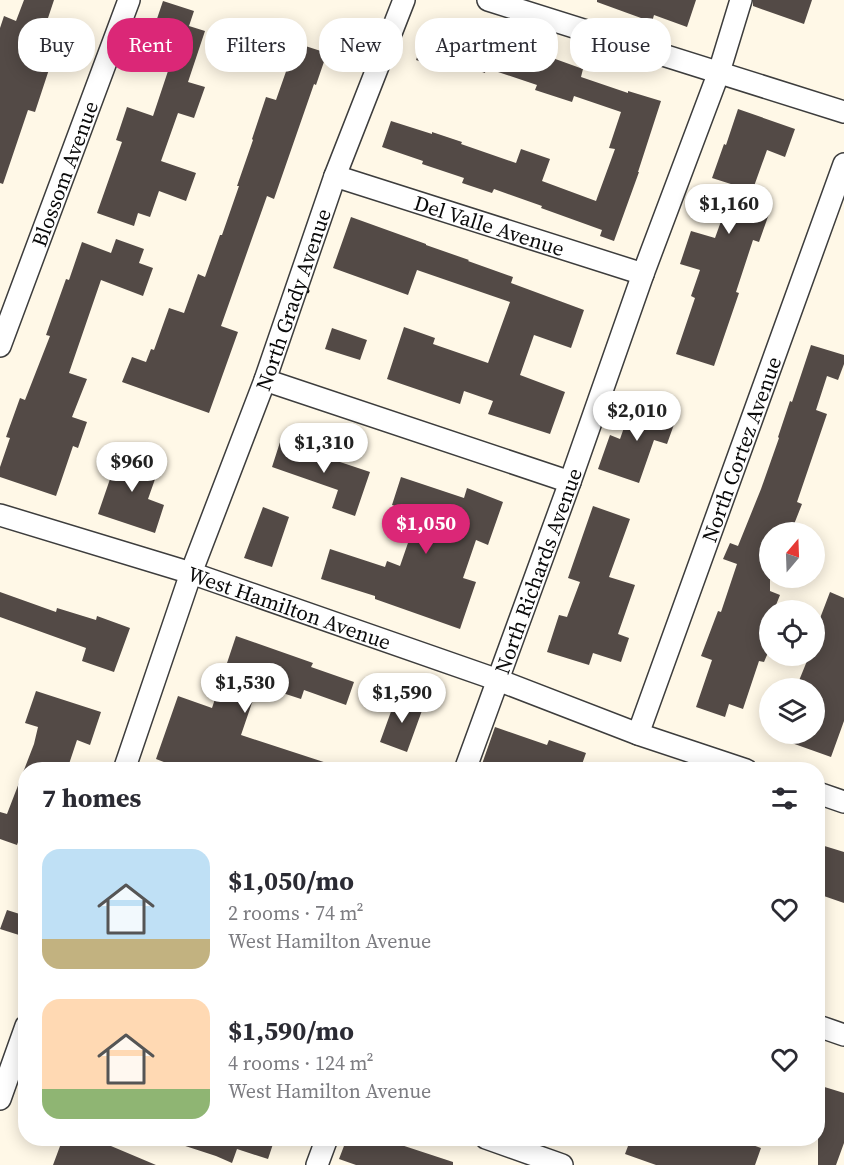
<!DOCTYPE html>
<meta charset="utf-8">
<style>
body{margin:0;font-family:"Source Serif 4",serif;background:#f7f7f7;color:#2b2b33;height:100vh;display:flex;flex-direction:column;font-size:22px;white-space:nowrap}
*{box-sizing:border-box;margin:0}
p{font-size:20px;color:#7c7c81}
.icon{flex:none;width:33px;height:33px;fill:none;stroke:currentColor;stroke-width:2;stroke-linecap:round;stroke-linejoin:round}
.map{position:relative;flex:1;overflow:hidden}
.sheet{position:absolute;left:18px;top:762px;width:807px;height:384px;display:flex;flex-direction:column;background:#fff;border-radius:24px;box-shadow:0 3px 15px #0003}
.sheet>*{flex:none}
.hud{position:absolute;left:18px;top:18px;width:808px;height:54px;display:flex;gap:12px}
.needle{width:39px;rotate:19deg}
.controls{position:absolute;left:759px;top:522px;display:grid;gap:12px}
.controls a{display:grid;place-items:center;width:66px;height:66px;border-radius:50%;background:#fff;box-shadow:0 3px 15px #0003;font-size:30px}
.price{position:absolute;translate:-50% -51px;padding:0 14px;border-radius:21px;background:#fff;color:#222;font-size:20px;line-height:39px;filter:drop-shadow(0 2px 3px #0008)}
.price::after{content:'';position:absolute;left:50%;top:36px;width:18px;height:14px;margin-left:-9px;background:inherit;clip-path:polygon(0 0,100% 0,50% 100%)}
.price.selected{background:#db2777;color:#fff}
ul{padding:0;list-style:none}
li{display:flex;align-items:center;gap:18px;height:150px;padding:0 24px}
li span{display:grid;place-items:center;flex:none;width:168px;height:120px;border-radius:18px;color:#555}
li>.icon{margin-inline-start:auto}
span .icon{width:72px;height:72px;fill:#fffc;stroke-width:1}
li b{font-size:26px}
h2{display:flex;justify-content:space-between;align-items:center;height:72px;padding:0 24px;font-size:26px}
.pill{padding:0 21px;border-radius:24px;background:#fff;box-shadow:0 3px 15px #0003;font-size:21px;line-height:54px}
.pill.selected{background:#db2777;color:#fff}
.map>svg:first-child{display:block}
.building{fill:#534a46}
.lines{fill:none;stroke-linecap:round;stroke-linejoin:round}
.minor-casing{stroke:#3d3d3d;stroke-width:24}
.minor{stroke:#fff;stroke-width:21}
.labels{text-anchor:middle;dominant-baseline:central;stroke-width:6;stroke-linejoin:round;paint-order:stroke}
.street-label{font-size:21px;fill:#0a0a0a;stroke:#fff}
</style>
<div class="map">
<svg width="844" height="1165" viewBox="0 0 844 1165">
<rect width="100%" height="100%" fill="#fff8e7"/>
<path class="building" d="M 24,0 L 54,0 L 44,30 L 60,36 L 35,112 L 28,110 L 3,184 L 0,183 L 0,28 L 4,16 L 16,21 Z
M 597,0 L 696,0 L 687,27 L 654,15 L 652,22 L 597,2 Z
M 753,0 L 812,0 L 804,24 L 753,6 Z
M 163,1 L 194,11 L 189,26 L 205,31 L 188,82 L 205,87 L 194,118 L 178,113 L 161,161 L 196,173 L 186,201 L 159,191 L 150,217 L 138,213 L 134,226 L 97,213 L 122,142 L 116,140 L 127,107 L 153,116 L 169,68 L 143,60 Z
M 429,22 L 465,35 L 467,30 L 496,40 L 495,42 L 546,60 L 547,56 L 583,69 L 581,77 L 628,93 L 628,91 L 661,101 L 638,172 L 639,172 L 614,241 L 600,236 L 602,230 L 541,208 L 542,206 L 494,189 L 492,193 L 462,183 L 464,178 L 422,164 L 423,161 L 382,147 L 391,121 L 432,134 L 432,132 L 462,142 L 461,144 L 516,163 L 521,149 L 550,159 L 542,181 L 596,201 L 615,149 L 609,148 L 621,112 L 574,96 L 572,102 L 535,90 L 537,85 L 486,68 L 485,73 L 444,59 L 441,69 L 416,60 Z
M 296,43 L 327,53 L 316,85 L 314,84 L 274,199 L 267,196 L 221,326 L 238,332 L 209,413 L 122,382 L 132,357 L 146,362 L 151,349 L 154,350 L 169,308 L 184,313 L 198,274 L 205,277 L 220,235 L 222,235 L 239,186 L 237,186 L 253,140 L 252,139 L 266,97 L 276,100 Z
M 738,109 L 795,129 L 785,157 L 767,150 L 748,203 L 770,211 L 759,242 L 753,240 L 736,292 L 739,293 L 714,366 L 676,354 L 695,298 L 691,296 L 700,270 L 680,264 L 691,231 L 715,238 L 734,185 L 712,178 L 724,144 L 726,145 Z
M 351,217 L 426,244 L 426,245 L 469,260 L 468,261 L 513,277 L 511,283 L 584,310 L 571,348 L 534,335 L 520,375 L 565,392 L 550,434 L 488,414 L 493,401 L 464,391 L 460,404 L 387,379 L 404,327 L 435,338 L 433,344 L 488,363 L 510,302 L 417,270 L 408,295 L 333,268 Z
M 116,239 L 144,249 L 139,263 L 153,268 L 143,296 L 101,280 L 69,373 L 87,379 L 72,417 L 87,422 L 78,448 L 73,446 L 56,496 L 0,477 L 0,467 L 10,438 L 6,437 L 20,398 L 25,400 L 50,336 L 46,335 L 66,279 L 69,280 L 82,242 L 111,253 Z
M 332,328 L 367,340 L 360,360 L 325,349 Z
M 811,345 L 844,355 L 844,364 L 838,380 L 827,376 L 816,410 L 827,414 L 797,502 L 802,504 L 791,532 L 770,532 L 770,591 L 780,595 L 774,610 L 770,610 L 770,648 L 764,662 L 759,661 L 743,709 L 729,704 L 725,717 L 696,707 L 712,660 L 701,656 L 718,611 L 721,612 L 737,564 L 723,559 L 730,543 L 738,546 L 761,489 L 779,438 L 778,437 L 790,401 L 792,402 Z
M 633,402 L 677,416 L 667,444 L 654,440 L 639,483 L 598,469 L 610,435 L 620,439 Z
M 281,439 L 320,453 L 319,455 L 370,472 L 355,516 L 332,508 L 338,490 L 272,467 Z
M 120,450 L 160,465 L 148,499 L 164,505 L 155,533 L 98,514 Z
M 401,477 L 464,498 L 467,488 L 503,502 L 488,545 L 476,540 L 463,578 L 476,582 L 460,629 L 375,599 L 375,596 L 321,579 L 330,549 L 385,567 L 387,561 L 400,566 L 418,514 L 392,505 Z
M 593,506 L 630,519 L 609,577 L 635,585 L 618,634 L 629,638 L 621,662 L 593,653 L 589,665 L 547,652 L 559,615 L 567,617 L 580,582 L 568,578 Z
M 263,507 L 289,517 L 272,567 L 244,558 Z
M 0,592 L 56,612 L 57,608 L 96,620 L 97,616 L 130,628 L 114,672 L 82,661 L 86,648 L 0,617 Z
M 830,592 L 844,598 L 844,721 L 831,757 L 772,736 L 772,734 L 814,734 L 814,688 L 796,688 L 809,656 L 814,656 L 814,634 Z
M 236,636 L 313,663 L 311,667 L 354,682 L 346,705 L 304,690 L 301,699 L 258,685 L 241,735 L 339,767 L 339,770 L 167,770 L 169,764 L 156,759 L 178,696 L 212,708 Z
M 36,691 L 101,712 L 90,745 L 77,740 L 67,770 L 26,770 L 26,819 L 17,845 L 0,839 L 0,812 L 7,814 L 34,744 L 38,727 L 25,723 Z
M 397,695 L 424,705 L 407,752 L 380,742 Z
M 495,727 L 547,745 L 549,740 L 586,753 L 580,770 L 497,770 L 482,764 Z
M 818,844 L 844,852 L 844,903 L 818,894 Z
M 7,910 L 26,916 L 19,935 L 0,929 Z
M 818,1085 L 844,1093 L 844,1143 L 836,1165 L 818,1165 Z
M 63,1138 L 92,1138 L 156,1165 L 53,1165 Z
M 173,1138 L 275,1138 L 268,1159 L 237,1149 L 232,1163 L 216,1156 L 173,1142 Z
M 347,1138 L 380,1138 L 453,1162 L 453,1165 L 356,1165 L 339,1159 Z
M 631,1138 L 733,1138 L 761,1148 L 755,1165 L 656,1165 L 625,1154 Z"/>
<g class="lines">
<defs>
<g id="minor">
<path d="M 488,0 L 844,112"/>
<path id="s1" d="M 335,176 L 643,274"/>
<path id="s2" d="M 0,346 L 129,0"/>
<path d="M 265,380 L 570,482"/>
<path id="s3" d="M 0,515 L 191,573 L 498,680 L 638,734 L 746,770"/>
<path id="s4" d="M 638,734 L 844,164"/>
<path id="s5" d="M 124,770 L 191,573 L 265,380 L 335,176 L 404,0"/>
<path id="s6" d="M 465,770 L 570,482 L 643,274 L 719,72 L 741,0"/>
<path d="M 818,793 L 844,802"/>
<path d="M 818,1026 L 844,1035"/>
<path d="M 0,1099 L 26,1026"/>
<path d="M 486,1138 L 562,1165"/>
<path d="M 317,1165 L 327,1138"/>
</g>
</defs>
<use href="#minor" class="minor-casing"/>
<use href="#minor" class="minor"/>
</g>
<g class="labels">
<g class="street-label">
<text stroke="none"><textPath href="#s2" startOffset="184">Blossom Avenue</textPath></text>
<text stroke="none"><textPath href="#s1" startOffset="162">Del Valle Avenue</textPath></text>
<text stroke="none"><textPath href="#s5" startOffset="500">North Grady Avenue</textPath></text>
<text stroke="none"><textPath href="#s4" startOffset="303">North Cortez Avenue</textPath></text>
<text stroke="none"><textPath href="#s6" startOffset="212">North Richards Avenue</textPath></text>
<text stroke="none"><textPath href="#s3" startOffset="304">West Hamilton Avenue</textPath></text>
</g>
</g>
</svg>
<div class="controls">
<a><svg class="needle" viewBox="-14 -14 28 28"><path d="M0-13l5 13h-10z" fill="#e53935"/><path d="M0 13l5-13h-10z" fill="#7c7c81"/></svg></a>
<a><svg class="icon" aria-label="locate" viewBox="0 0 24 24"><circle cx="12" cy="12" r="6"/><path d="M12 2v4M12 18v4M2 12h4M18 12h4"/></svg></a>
<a><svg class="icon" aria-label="layers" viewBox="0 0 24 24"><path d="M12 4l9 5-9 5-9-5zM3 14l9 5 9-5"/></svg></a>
</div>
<b class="price" style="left:729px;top:235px">$1,160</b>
<b class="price" style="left:637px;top:442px">$2,010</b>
<b class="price" style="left:324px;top:474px">$1,310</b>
<b class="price" style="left:132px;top:493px">$960</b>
<b class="price selected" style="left:426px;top:555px">$1,050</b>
<b class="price" style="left:245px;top:714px">$1,530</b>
<b class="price" style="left:402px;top:724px">$1,590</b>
<div class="hud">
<a class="pill">Buy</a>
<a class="pill selected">Rent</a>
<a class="pill">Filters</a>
<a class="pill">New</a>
<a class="pill">Apartment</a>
<a class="pill">House</a>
</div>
<section class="sheet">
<h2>7 homes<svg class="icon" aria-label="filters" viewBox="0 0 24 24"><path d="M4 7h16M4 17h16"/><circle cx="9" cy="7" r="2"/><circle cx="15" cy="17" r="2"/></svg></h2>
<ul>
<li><span style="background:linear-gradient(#bfe0f5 75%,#c2b280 0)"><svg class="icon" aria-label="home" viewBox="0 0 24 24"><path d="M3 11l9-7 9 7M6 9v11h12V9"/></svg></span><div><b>$1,050/mo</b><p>2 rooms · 74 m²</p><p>West Hamilton Avenue</p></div><svg class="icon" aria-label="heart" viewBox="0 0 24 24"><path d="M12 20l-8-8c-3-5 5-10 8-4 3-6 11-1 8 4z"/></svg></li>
<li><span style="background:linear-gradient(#ffd9b3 75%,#8fb573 0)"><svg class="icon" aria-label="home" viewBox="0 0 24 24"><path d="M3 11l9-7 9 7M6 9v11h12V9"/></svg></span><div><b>$1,590/mo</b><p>4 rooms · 124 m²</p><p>West Hamilton Avenue</p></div><svg class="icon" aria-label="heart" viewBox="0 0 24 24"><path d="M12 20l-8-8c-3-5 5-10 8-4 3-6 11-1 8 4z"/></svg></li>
</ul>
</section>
</div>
